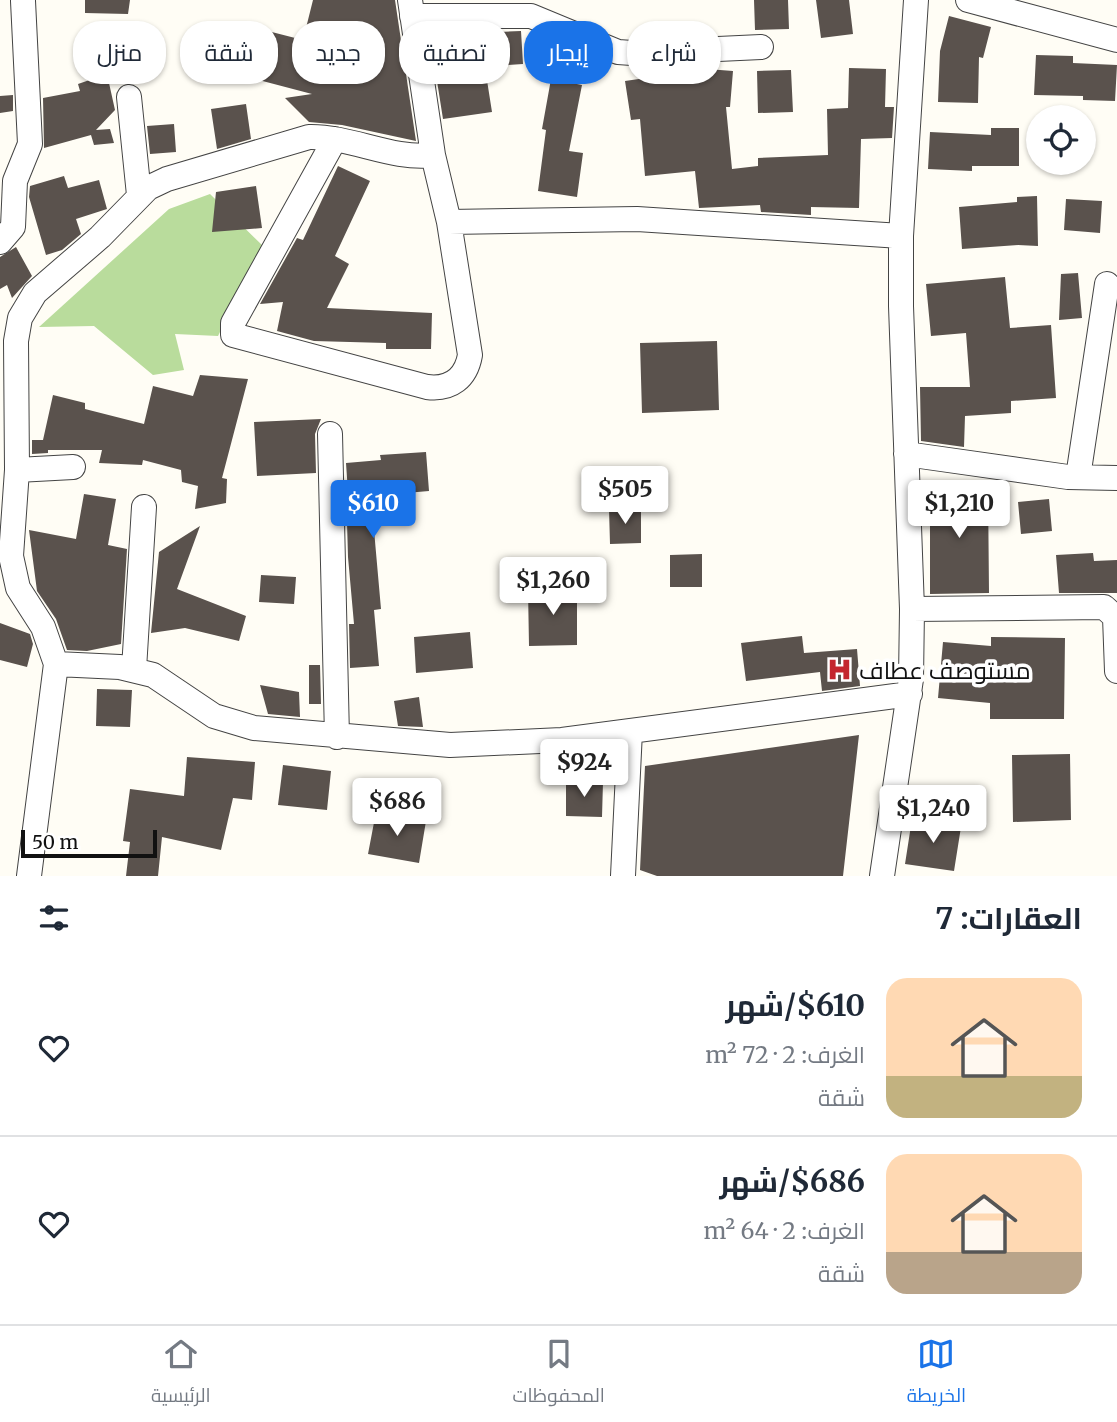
<!DOCTYPE html>
<html lang="ar">
<meta charset="utf-8">
<style>
body{margin:0;font-family:Merriweather,Cairo,serif;background:#f6f6f7;color:#1f2937;direction:rtl;height:100vh;display:flex;flex-direction:column;font-size:26px;white-space:nowrap}
*{box-sizing:border-box;margin:0}
p{font-size:23px;color:#747a83}
.icon{flex:none;width:38px;height:38px;fill:none;stroke:currentColor;stroke-width:2;stroke-linecap:round;stroke-linejoin:round}
.map{position:relative;height:876px;overflow:hidden;direction:ltr}
.details{display:flex;flex-direction:column;background:#fff;flex:1}
.details>*{flex:none}
.banner{position:absolute;left:21px;top:21px;width:700px;height:63px;direction:rtl;display:flex;gap:14px}
.fabs{position:absolute;left:1026px;top:105px;display:grid;gap:14px}
.fabs a{display:grid;place-items:center;width:70px;height:70px;border-radius:50%;background:#fff;box-shadow:0 2px 5px #0004;font-size:35px}
.scale{position:absolute;left:21px;bottom:18px;width:136px;box-sizing:border-box;padding-left:7px;border:4px solid #111;border-top:0;font-size:19px;line-height:24px;white-space:nowrap;color:#111;-webkit-text-stroke:5px #fff;paint-order:stroke}
.price{position:absolute;translate:-50% -60px;padding:0 16px;border-radius:7px;background:#fff;color:#222;font-size:23px;line-height:46px;filter:drop-shadow(0 2px 4px #0008)}
.price::after{content:'';position:absolute;left:50%;top:42px;width:21px;height:16px;margin-left:-10px;background:inherit;clip-path:polygon(0 0,100% 0,50% 100%)}
.price.selected{background:#1a73e8;color:#fff}
ul{padding:0;list-style:none}
li{display:flex;align-items:center;gap:21px;height:175px;padding:0 35px}
li+li{border-top:2px solid #e0e1e3}
li span{display:grid;place-items:center;flex:none;width:196px;height:140px;border-radius:21px;color:#555}
li>.icon{margin-inline-start:auto}
span .icon{width:84px;height:84px;fill:#fffc;stroke-width:1}
li b{font-size:30px}
h2{display:flex;justify-content:space-between;align-items:center;height:84px;padding:0 35px;font-size:30px}
.chip{padding:0 24px;border-radius:28px;background:#fff;box-shadow:0 2px 5px #0004;font-size:24px;line-height:63px}
.chip.selected{background:#1a73e8;color:#fff}
.tabs{display:flex;justify-content:space-around;align-items:center;height:98px;border-top:2px solid #e0e1e3;background:#fff;font-size:19px;color:#747a83}
.tabs a{display:grid;justify-items:center;gap:4px}
.tabs .selected{color:#1a73e8}
.map>svg:first-child{display:block}
.forest{fill:#b9dc9c}
.building{fill:#5a524d}
.lines{fill:none;stroke-linecap:round;stroke-linejoin:round}
.minor-casing{stroke:#444;stroke-width:26}
.minor{stroke:#fff;stroke-width:24}
.labels{text-anchor:middle;dominant-baseline:central;stroke-width:7;stroke-linejoin:round;paint-order:stroke}
.poi-label{font-size:24px;fill:#111;stroke:#fff;text-anchor:start}
</style>
<div class="map">
<svg width="1117" height="876" viewBox="0 0 1117 876">
<rect width="100%" height="100%" fill="#fffdf5"/>
<path class="forest" d="M 210,194 L 263,246 L 218,336 L 175,334 L 184,370 L 153,375 L 94,326 L 39,327 L 169,209 Z"/>
<path class="building" d="M 85,0 L 130,0 L 128,14 L 85,13 Z
M 313,0 L 395,0 L 416,141 L 342,125 L 309,122 L 285,98 L 312,94 L 247,77 L 260,29 L 303,40 Z
M 754,0 L 788,0 L 789,29 L 755,30 Z
M 816,0 L 849,0 L 853,34 L 821,38 Z
M 949,16 L 991,27 L 983,58 L 979,57 L 978,103 L 938,102 L 940,51 Z
M 521,31 L 523,64 L 481,67 L 479,33 Z
M 131,45 L 131,63 L 115,66 L 115,51 Z
M 1036,55 L 1073,56 L 1073,63 L 1117,65 L 1115,101 L 1083,100 L 1083,96 L 1034,95 Z
M 694,68 L 733,71 L 730,107 L 726,107 L 732,169 L 758,166 L 758,158 L 828,155 L 827,109 L 848,108 L 849,68 L 886,69 L 885,107 L 894,107 L 892,138 L 861,139 L 859,208 L 811,207 L 811,215 L 761,212 L 760,205 L 699,208 L 695,171 L 645,176 L 640,119 L 631,120 L 625,81 L 694,71 Z
M 791,70 L 793,112 L 758,113 L 757,71 Z
M 107,74 L 115,110 L 96,130 L 110,129 L 114,143 L 94,145 L 91,135 L 44,148 L 43,98 L 80,91 L 78,84 Z
M 486,74 L 492,112 L 443,119 L 437,81 Z
M 551,79 L 582,85 L 569,151 L 583,153 L 577,197 L 538,191 L 546,130 L 542,129 Z
M 13,95 L 13,111 L 0,113 L 0,96 Z
M 246,104 L 251,139 L 217,149 L 211,109 Z
M 174,124 L 176,152 L 150,154 L 147,126 Z
M 991,128 L 1019,128 L 1019,166 L 972,166 L 972,171 L 928,169 L 930,132 L 991,135 Z
M 338,166 L 370,181 L 335,256 L 349,264 L 327,308 L 432,313 L 431,349 L 386,349 L 386,343 L 314,341 L 277,331 L 283,302 L 260,304 L 297,238 L 303,240 Z
M 64,176 L 68,188 L 99,180 L 107,209 L 76,219 L 81,234 L 62,250 L 46,255 L 29,197 L 30,186 Z
M 256,186 L 262,228 L 212,232 L 216,192 Z
M 1037,196 L 1038,246 L 1018,245 L 962,249 L 959,207 L 1017,202 L 1017,197 Z
M 1066,199 L 1102,201 L 1100,233 L 1064,230 Z
M 16,247 L 32,276 L 12,298 L 7,285 L 0,289 L 0,257 Z
M 1078,273 L 1082,318 L 1059,320 L 1061,274 Z
M 1005,277 L 1010,328 L 1051,325 L 1056,398 L 1011,401 L 1011,413 L 965,416 L 964,447 L 921,441 L 920,387 L 970,387 L 966,333 L 931,336 L 926,284 Z
M 717,341 L 719,410 L 642,413 L 640,343 Z
M 200,375 L 248,379 L 222,478 L 227,479 L 226,503 L 195,509 L 198,486 L 182,482 L 181,470 L 143,460 L 142,465 L 99,463 L 102,450 L 48,450 L 48,453 L 32,454 L 32,440 L 43,440 L 53,395 L 85,403 L 85,409 L 144,424 L 153,386 L 193,396 Z
M 321,419 L 315,434 L 316,473 L 257,476 L 254,422 Z
M 426,452 L 429,491 L 371,496 L 381,609 L 374,610 L 379,666 L 350,668 L 349,624 L 354,624 L 348,557 L 347,522 L 350,522 L 346,463 L 381,460 L 380,455 Z
M 930,486 L 988,486 L 989,593 L 930,594 Z
M 84,494 L 116,499 L 108,545 L 127,549 L 121,644 L 87,651 L 67,650 L 56,619 L 37,591 L 29,530 L 76,539 Z
M 1049,499 L 1052,531 L 1021,534 L 1018,502 Z
M 641,508 L 641,543 L 610,544 L 609,509 Z
M 200,526 L 177,589 L 246,616 L 239,641 L 185,628 L 151,633 L 159,552 Z
M 1093,553 L 1094,561 L 1117,560 L 1117,593 L 1059,593 L 1056,555 Z
M 702,554 L 702,587 L 670,587 L 670,555 Z
M 261,575 L 296,577 L 294,604 L 259,602 Z
M 528,589 L 577,589 L 577,645 L 529,646 Z
M 0,623 L 30,634 L 33,644 L 27,667 L 0,660 Z
M 470,632 L 473,668 L 416,673 L 414,637 Z
M 802,636 L 804,653 L 857,649 L 860,686 L 822,691 L 820,672 L 746,681 L 741,643 Z
M 991,637 L 1065,638 L 1064,719 L 990,719 L 990,703 L 938,698 L 943,642 L 991,646 Z
M 309,665 L 320,665 L 321,704 L 309,704 Z
M 260,685 L 299,692 L 300,717 L 268,714 Z
M 97,689 L 132,690 L 130,727 L 96,726 Z
M 419,697 L 423,727 L 398,726 L 394,701 Z
M 859,735 L 843,876 L 657,876 L 640,870 L 645,766 Z
M 1070,754 L 1071,820 L 1013,822 L 1012,755 Z
M 187,757 L 255,762 L 252,800 L 233,798 L 221,850 L 162,837 L 158,876 L 126,876 L 130,842 L 123,841 L 130,789 L 184,796 Z
M 283,765 L 331,771 L 327,810 L 278,805 Z
M 566,781 L 603,782 L 602,817 L 566,816 Z
M 376,812 L 426,821 L 419,863 L 368,854 Z
M 912,819 L 961,827 L 954,871 L 905,864 Z"/>
<g class="lines">
<defs>
<path id="minor" d="M 968,0 L 1117,40
M 412,16 L 531,16 L 618,52 L 632,53 L 761,47
M 129,97 L 139,195
M 335,139 L 233,323 L 233,335 L 427,387 C 451,390 466,378 470,355 L 449,222 L 433,155 L 410,0
M 449,222 L 637,219 L 901,236
M 0,242 L 13,227 L 15,181 L 30,144 L 23,1
M 330,434 L 337,737
M 906,454 L 1068,477 L 1117,478
M 17,470 L 73,467
M 1078,477 L 1107,284
M 912,609 L 1104,607 L 1115,617 L 1117,671
M 56,664 L 120,667 L 153,675 L 214,716 L 254,728 L 450,745 L 562,740 L 910,694
M 134,669 L 144,507
M 29,876 L 56,664 L 43,627 L 18,588 L 11,556 L 17,470 L 16,341 L 20,318 L 35,293 L 100,237 L 148,188 L 167,179 L 309,137 C 351,136 391,160 433,155
M 623,876 L 630,731
M 882,876 L 911,679 L 912,609 L 901,306 L 901,236 L 916,0"/>
</defs>
<use href="#minor" class="minor-casing"/>
<use href="#minor" class="minor"/>
</g>
<defs>
<symbol id="hospital-bare" viewBox="-9 -9 18 18"><path d="M-5-5h3v3.5h4V-5h3V5h-3V1.5h-4V5h-3Z" fill="#c4262e" stroke="#fff" stroke-width="2.5" paint-order="stroke"/></symbol>
</defs>
<g fill-rule="evenodd">
<use href="#hospital-bare" x="822" y="652" width="35" height="35"/>
</g>
<g class="labels">
<g class="poi-label">
<text x="859" y="670">مستوصف عطاف</text>
</g>
</g>
</svg>
<div class="fabs">
<a><svg class="icon" aria-label="locate" viewBox="0 0 24 24"><circle cx="12" cy="12" r="6"/><path d="M12 2v4M12 18v4M2 12h4M18 12h4"/></svg></a>
</div>
<div class="scale">50 m</div>
<b class="price" style="left:625px;top:526px">$505</b>
<b class="price selected" style="left:373px;top:540px">$610</b>
<b class="price" style="left:959px;top:540px">$1,210</b>
<b class="price" style="left:553px;top:617px">$1,260</b>
<b class="price" style="left:584px;top:799px">$924</b>
<b class="price" style="left:397px;top:838px">$686</b>
<b class="price" style="left:933px;top:845px">$1,240</b>
<div class="banner">
<a class="chip">شراء</a>
<a class="chip selected">إيجار</a>
<a class="chip">تصفية</a>
<a class="chip">جديد</a>
<a class="chip">شقة</a>
<a class="chip">منزل</a>
</div>
</div>
<section class="details">
<h2>العقارات: 7<svg class="icon" aria-label="filters" viewBox="0 0 24 24"><path d="M4 7h16M4 17h16"/><circle cx="9" cy="7" r="2"/><circle cx="15" cy="17" r="2"/></svg></h2>
<ul>
<li><span style="background:linear-gradient(#ffd9b3 70%,#c2b280 0)"><svg class="icon" aria-label="home" viewBox="0 0 24 24"><path d="M3 11l9-7 9 7M6 9v11h12V9"/></svg></span><div><b>$610/شهر</b><p>الغرف: 2 · 72 m²</p><p>شقة</p></div><svg class="icon" aria-label="heart" viewBox="0 0 24 24"><path d="M12 20l-8-8c-3-5 5-10 8-4 3-6 11-1 8 4z"/></svg></li>
<li><span style="background:linear-gradient(#ffd9b3 70%,#b9a48a 0)"><svg class="icon" aria-label="home" viewBox="0 0 24 24"><path d="M3 11l9-7 9 7M6 9v11h12V9"/></svg></span><div><b>$686/شهر</b><p>الغرف: 2 · 64 m²</p><p>شقة</p></div><svg class="icon" aria-label="heart" viewBox="0 0 24 24"><path d="M12 20l-8-8c-3-5 5-10 8-4 3-6 11-1 8 4z"/></svg></li>
</ul>
</section>
<nav class="tabs">
<a class="selected"><svg class="icon" aria-label="map" viewBox="0 0 24 24"><path d="M3 6l6-2 6 2 6-2v14l-6 2-6-2-6 2zM9 4v14M15 6v14"/></svg>الخريطة</a>
<a><svg class="icon" aria-label="saved" viewBox="0 0 24 24"><path d="M7 4h10v16l-5-4-5 4z"/></svg>المحفوظات</a>
<a><svg class="icon" aria-label="home" viewBox="0 0 24 24"><path d="M3 11l9-7 9 7M6 9v11h12V9"/></svg>الرئيسية</a>
</nav>
